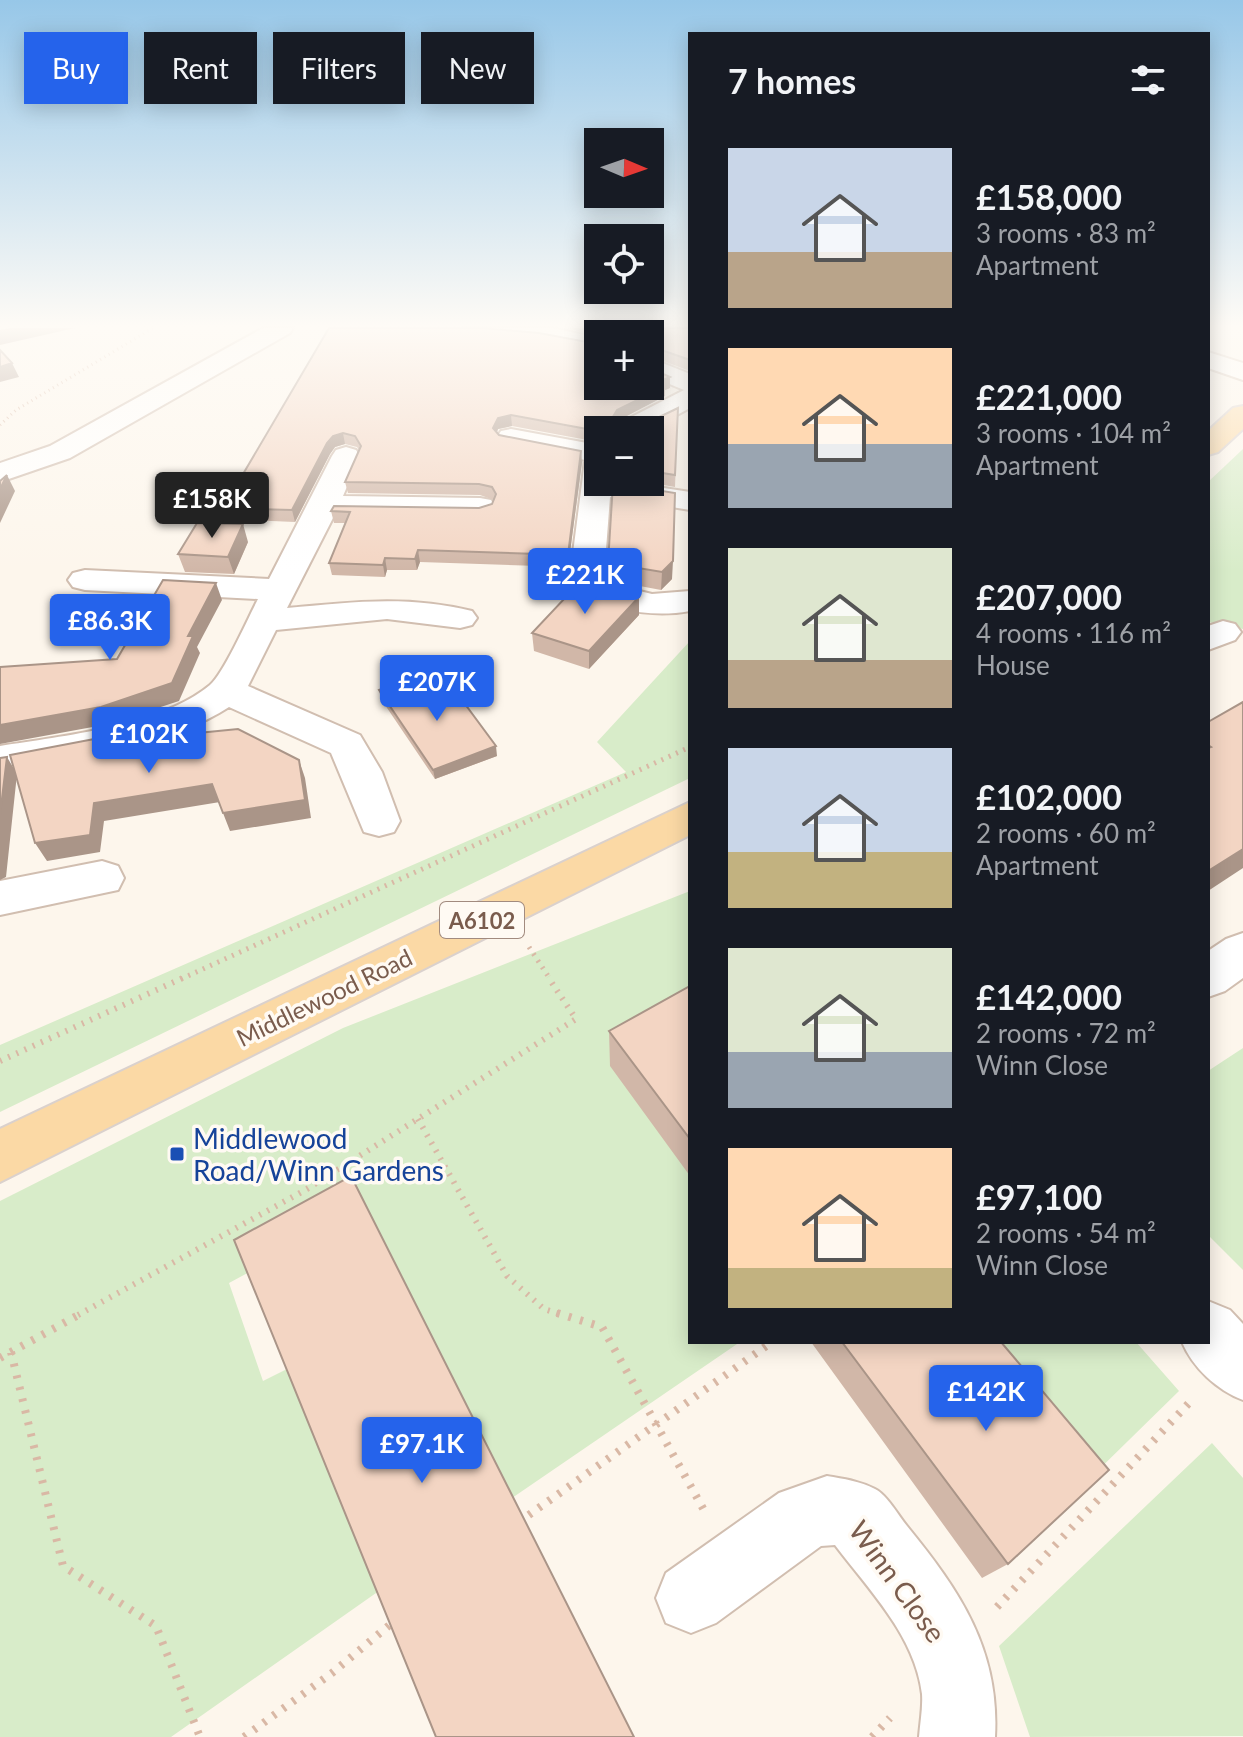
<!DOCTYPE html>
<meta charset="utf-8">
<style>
body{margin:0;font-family:Lato,sans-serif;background:#20242c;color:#f1f3f6;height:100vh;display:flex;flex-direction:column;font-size:30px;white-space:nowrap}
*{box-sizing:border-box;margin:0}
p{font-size:26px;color:#9ea1a6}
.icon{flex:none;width:44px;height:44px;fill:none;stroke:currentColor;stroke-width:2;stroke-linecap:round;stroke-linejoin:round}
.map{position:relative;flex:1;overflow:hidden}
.drawer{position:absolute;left:688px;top:32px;width:522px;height:1312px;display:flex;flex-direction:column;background:#171b24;border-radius:0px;box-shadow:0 4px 20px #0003}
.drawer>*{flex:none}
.guide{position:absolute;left:24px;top:32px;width:544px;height:72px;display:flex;gap:16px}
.needle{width:52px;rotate:92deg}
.buttons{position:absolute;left:584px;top:128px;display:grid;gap:16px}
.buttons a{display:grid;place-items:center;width:80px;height:80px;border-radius:0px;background:#171b24;box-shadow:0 4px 20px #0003;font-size:40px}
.price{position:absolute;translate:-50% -68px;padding:0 18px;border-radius:8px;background:#2563eb;color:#fff;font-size:26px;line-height:52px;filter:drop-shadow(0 2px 4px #0008)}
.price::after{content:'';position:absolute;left:50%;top:48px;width:24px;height:18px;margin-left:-12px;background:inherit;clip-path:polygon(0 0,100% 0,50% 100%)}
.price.current{background:#222;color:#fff}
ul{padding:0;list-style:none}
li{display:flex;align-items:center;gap:24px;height:200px;padding:0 40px}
li span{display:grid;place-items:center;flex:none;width:224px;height:160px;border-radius:0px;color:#555}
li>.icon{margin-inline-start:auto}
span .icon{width:96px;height:96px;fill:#fffc;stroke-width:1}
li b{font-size:34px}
h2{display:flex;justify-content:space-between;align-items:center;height:96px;padding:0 40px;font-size:34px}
.pill{padding:0 28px;border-radius:0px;background:#171b24;box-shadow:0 4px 20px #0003;font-size:28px;line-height:72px}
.pill.current{background:#2563eb;color:#fff}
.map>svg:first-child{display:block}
.green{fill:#d8ecc9}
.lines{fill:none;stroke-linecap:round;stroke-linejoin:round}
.minor-casing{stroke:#d1beb0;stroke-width:4}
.major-casing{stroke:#dad1cd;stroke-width:4}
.path-far3{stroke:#d9b8a5;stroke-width:3;stroke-dasharray:1 4;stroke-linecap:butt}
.path-far2{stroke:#d9b8a5;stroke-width:5;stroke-dasharray:2 6;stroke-linecap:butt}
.path-far1{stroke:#d9b8a5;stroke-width:6;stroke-dasharray:2 7;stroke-linecap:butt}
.path{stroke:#d9b8a5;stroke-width:8;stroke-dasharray:3 9;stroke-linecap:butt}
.minor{fill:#fff;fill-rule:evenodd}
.major{fill:#fbd9a5;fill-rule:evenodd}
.wall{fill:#d1b7a8}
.shaded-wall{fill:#aa9588}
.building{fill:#f3d5c3;stroke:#aa9588;stroke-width:2}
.transit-dot{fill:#1a4fb4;stroke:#fffaf3;stroke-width:3}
.labels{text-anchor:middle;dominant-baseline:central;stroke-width:7;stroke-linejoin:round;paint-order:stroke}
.shield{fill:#fffaf3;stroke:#a28b7f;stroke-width:2}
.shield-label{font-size:22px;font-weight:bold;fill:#7a5c4d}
.street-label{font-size:24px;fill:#7a5c4d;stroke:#fffaf3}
.near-transit-label{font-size:28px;fill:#164399;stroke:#fffaf3;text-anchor:start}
.near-street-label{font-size:28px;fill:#7a5c4d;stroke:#fffaf3}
</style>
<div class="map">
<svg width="1243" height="1737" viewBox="0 0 1243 1737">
<rect width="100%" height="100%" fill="#fdf6ec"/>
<path class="green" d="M 1243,449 L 1243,629 L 1208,622 L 1208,482 Z
M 690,641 L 690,778 L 0,1112 L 0,1045 L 626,772 L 597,742 Z
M 690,891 L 690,1342 L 740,1342 L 506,1502 L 255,1269 L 229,1283 L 263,1381 L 295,1365 L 386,1586 L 171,1737 L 0,1737 L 0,1201 L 343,1028 Z
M 1243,1048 L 1243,1270 L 1208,1235 L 1208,1071 Z
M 959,1342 L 1136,1342 L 1179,1391 L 1079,1489 Z
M 1212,1443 L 1243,1478 L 1243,1736 L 1030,1737 L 999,1646 Z"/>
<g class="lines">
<defs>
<path id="minor" d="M 263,328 L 293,328 L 290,333 L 70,458 L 0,482 L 0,463 L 50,446 Z
M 464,328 L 553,328 L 598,338 L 598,352 L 540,340 L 476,335 L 467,333 Z
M 1208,352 L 1243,363 L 1243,380 L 1208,368 Z
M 650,358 L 690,374 L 690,408 L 649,430 L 614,430 L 618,424 L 684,390 L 650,376 Z
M 511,429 L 598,445 L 598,482 L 625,482 L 690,492 L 690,510 L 610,497 L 604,576 L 606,583 L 652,594 L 690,591 L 690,611 C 652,618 615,610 579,596 L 570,576 L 585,460 L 501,443 L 497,437 L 501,431 Z
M 346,447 L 356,450 L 360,456 L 343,496 L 480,498 L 491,500 L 495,507 L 491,514 L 480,516 L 335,514 L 287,608 C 352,602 408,595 472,611 L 477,618 L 472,625 L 460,628 L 387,619 L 276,630 L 248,686 L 360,735 L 382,772 L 400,821 L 394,832 L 379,836 L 364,832 L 331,753 L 229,707 C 161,750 78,760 0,774 L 0,746 C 62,736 161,726 210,685 C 224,673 248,618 258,599 L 85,590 L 73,587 L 68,580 L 73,573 L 85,570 L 269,579 L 332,456 L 336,450 Z
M 1223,621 L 1235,624 L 1241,632 L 1235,640 L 1208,650 L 1208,626 Z
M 102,861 L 118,866 L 124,878 L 118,890 L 0,915 L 0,881 Z
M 1243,933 L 1243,978 L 1225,991 L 1208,997 L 1208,951 L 1226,939 Z
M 1208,1301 L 1230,1310 L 1243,1324 L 1243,1400 C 1217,1390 1193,1368 1182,1342 L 1208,1342 Z
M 827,1476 C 844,1479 860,1481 875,1489 C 887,1495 898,1515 907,1526 C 960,1591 1000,1650 995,1737 L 919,1737 C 920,1723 923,1708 922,1694 C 915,1636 869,1590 835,1545 L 821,1546 L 716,1623 L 691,1633 L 666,1623 L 656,1598 L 666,1573 L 779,1493 Z"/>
<path id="major" d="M 1243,406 L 1243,429 L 1218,452 L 1208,455 L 1208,431 L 1233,408 Z
M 690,802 L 690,835 L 0,1182 L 0,1129 Z"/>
</defs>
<use href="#minor" class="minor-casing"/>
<use href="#major" class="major-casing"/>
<path class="path-far3" d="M 0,425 L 16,410 L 153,328"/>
<path class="path-far2" d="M 529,947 L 550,979
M 181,979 L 690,747"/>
<path class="path-far1" d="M 0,1061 L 185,977
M 418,1119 L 507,1276 L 544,1309 L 563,1315
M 78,1315 L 307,1189 L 576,1019 L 548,977"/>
<path class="path" d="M 557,1313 L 602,1327 L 705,1512
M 11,1352 L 63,1566 L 156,1626 L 200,1737
M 0,1358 L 82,1313
M 519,1522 L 772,1342
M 997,1607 L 1190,1402
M 244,1737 L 332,1673 L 392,1623
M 872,1737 L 890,1718"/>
<use href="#minor" class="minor"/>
<use href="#major" class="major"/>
</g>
<path class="wall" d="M 329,328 L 670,377 L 670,388 L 665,390 L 665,396 L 619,420 L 649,422 L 678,408 L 675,487 L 647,482 L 650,482 L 650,430 L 598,430 L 598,442 L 512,426 L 498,429 L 497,432 L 499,435 L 582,462 L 568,567 L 420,562 L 417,570 L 387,570 L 385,577 L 332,575 L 329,563 L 345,523 L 334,523 L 331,511 L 479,508 L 492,504 L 494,500 L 480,495 L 348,493 L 345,482 L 359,450 L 357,447 L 345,444 L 335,447 L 330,454 L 295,522 L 227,519 L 223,508 Z
M 567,328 L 690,328 L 690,371 L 650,356 L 650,334 L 598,334 L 598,336 Z
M 613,483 L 672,579 L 661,590 L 608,580 Z
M 248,542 L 234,574 L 185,572 L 178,554 Z
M 639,615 L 589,669 L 534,651 L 532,633 Z
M 379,690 L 441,702 L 497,756 L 435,779 L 381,699 Z
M 690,986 L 690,1176 L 610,1066 L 609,1031 Z
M 811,1342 L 1001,1342 L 1008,1564 L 982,1578 Z"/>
<path class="shaded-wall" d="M 10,328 L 75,328 L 0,345 L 0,330 Z
M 12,363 L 19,377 L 0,382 L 0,367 Z
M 670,377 L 670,388 L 665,390 L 665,396 L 617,421 L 611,420 L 617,410 L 658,382 Z
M 511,415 L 512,426 L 498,429 L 494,439 L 493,428 L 498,418 Z
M 343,433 L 345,444 L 335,447 L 330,454 L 295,522 L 292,510 L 327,443 L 333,436 Z
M 581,451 L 582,462 L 568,567 L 568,555 Z
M 7,475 L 15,491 L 0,523 L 0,489 Z
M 243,524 L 248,542 L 234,574 L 228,557 Z
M 418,550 L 420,562 L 417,570 L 415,559 Z
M 385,558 L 387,570 L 385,577 L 383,565 Z
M 673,561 L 672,579 L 661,590 L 662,572 Z
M 216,583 L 222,600 L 197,647 L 200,653 L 179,701 L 109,724 L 0,744 L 0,725 L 188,636 Z
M 639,597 L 639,615 L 589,669 L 589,651 Z
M 153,724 L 161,742 L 147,738 Z
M 496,746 L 497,756 L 435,779 L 433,770 Z
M 7,757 L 17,774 L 6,877 L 0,880 L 0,815 Z
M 299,760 L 305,778 L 311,818 L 230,831 L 223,813 Z
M 212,784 L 220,802 L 104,821 L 100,852 L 47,861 L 35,843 L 94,803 Z
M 1243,849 L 1243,868 L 1208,891 L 1208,871 Z"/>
<path class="building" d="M 329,328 L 482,328 L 539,333 L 598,344 L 598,386 L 650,386 L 650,368 L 670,377 L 658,382 L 666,386 L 617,410 L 611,420 L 649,422 L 678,408 L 675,475 L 650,471 L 650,430 L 598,431 L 511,415 L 498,418 L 493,428 L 499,435 L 581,451 L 568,555 L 418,550 L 415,559 L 385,558 L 383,565 L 329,563 L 350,512 L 331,511 L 334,506 L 479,508 L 492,504 L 496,494 L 492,487 L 479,484 L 345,482 L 361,446 L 355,436 L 343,433 L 333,436 L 327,443 L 292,510 L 223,508 Z
M 600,328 L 690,328 L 690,360 L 650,346 L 650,334 L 601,334 Z
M 0,350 L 12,363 L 0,367 Z
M 7,475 L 0,489 L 0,481 Z
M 613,483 L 675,493 L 673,561 L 662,572 L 608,563 Z
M 197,523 L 243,524 L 228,557 L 178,554 Z
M 163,580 L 216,583 L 188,636 L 193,636 L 172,683 L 101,707 L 0,725 L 0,667 L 117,659 Z
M 580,582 L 639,597 L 589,651 L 532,633 Z
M 418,675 L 441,702 L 459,696 L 496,746 L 433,770 L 379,690 Z
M 1243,702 L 1243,849 L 1208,871 L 1208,748 L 1211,747 L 1208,745 L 1208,722 Z
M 153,724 L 147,738 L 238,729 L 299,760 L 305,800 L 223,813 L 212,784 L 94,803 L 90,835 L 35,843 L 10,755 L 110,736 Z
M 7,757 L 0,815 L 0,758 Z
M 690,986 L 690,1139 L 609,1031 Z
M 351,1176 L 634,1737 L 436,1737 L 234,1240 Z
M 842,1342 L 1001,1342 L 1109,1470 L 1008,1564 Z"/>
<linearGradient id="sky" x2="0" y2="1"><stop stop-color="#97c7e8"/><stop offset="0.57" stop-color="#fefbf6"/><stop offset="1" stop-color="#fefbf6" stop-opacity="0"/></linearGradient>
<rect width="1243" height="571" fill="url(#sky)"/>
<rect class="transit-dot" x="169" y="1146" width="16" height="16" rx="4"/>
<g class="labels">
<rect class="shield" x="440" y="902" width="84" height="36" rx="6"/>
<g class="shield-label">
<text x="482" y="920">A6102</text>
</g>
<g class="street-label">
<text transform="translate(324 997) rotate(-26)">Middlewood Road</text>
</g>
<g class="near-transit-label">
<text x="193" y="1138">Middlewood<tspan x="193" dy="32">Road/Winn Gardens</tspan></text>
</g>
<g class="near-street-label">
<text transform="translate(898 1581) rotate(54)">Winn Close</text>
</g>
</g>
</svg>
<div class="buttons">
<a><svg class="needle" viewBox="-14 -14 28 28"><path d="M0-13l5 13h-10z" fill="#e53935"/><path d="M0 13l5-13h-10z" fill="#9ea1a6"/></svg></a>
<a><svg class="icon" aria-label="locate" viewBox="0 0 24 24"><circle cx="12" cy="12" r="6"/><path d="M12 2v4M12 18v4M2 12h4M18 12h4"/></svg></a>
<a>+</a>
<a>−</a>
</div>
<b class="price current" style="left:212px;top:540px">£158K</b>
<b class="price" style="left:585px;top:616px">£221K</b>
<b class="price" style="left:110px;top:662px">£86.3K</b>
<b class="price" style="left:437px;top:723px">£207K</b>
<b class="price" style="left:149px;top:775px">£102K</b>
<b class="price" style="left:986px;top:1433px">£142K</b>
<b class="price" style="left:422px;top:1485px">£97.1K</b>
<div class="guide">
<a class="pill current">Buy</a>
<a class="pill">Rent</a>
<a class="pill">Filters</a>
<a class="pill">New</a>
</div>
<section class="drawer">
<h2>7 homes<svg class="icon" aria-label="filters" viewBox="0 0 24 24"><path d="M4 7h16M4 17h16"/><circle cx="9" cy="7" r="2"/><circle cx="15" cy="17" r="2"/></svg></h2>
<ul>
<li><span style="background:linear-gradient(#c9d6e8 65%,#b9a48a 0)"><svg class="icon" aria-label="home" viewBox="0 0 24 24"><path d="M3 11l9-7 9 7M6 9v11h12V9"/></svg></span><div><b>£158,000</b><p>3 rooms · 83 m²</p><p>Apartment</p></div></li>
<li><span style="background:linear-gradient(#ffd9b3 60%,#9aa5b1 0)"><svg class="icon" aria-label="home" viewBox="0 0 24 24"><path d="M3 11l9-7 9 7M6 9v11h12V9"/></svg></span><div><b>£221,000</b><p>3 rooms · 104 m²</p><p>Apartment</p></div></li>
<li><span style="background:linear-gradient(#dfe7d0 70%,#b9a48a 0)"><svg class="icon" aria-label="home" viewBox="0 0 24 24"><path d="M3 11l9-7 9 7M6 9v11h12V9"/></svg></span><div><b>£207,000</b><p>4 rooms · 116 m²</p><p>House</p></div></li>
<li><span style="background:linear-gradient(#c9d6e8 65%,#c2b280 0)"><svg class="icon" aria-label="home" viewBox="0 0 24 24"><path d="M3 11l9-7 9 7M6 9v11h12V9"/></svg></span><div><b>£102,000</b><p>2 rooms · 60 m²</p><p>Apartment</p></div></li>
<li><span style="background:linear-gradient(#dfe7d0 65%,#9aa5b1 0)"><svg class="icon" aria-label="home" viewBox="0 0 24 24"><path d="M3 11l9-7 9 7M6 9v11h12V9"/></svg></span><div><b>£142,000</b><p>2 rooms · 72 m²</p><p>Winn Close</p></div></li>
<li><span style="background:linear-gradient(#ffd9b3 75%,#c2b280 0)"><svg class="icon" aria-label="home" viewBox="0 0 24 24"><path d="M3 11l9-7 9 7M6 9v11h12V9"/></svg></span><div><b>£97,100</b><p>2 rooms · 54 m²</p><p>Winn Close</p></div></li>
</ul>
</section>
</div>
